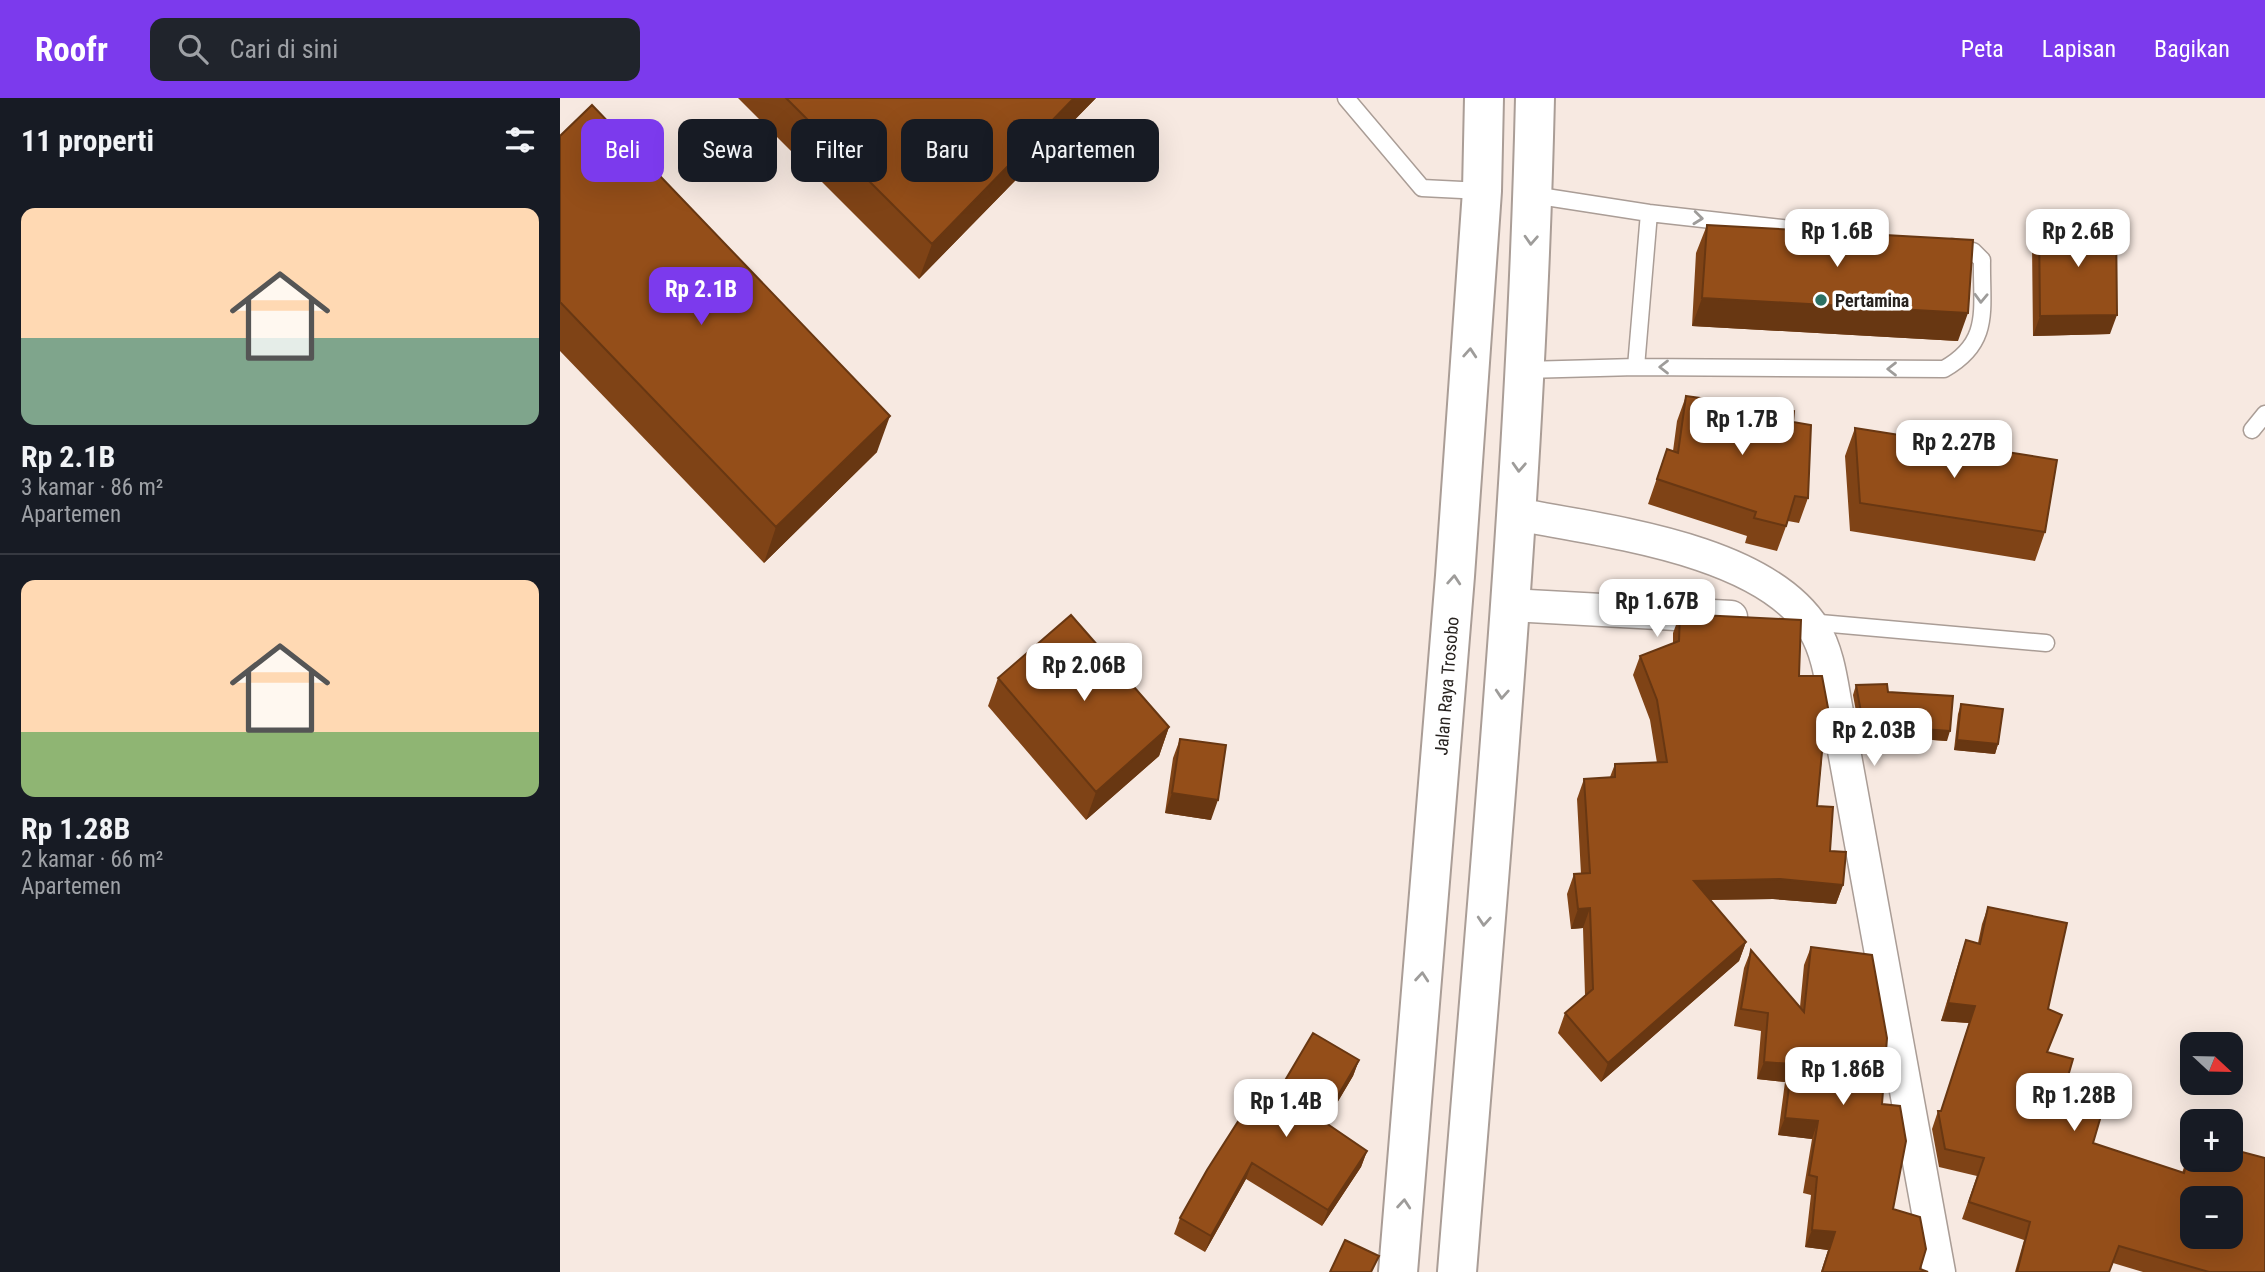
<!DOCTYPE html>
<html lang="id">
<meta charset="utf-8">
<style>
body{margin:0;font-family:"Roboto Condensed",sans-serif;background:#20242c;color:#f1f3f6;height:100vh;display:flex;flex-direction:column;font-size:26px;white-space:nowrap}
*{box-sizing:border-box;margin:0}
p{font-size:23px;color:#9ea1a6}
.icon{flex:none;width:38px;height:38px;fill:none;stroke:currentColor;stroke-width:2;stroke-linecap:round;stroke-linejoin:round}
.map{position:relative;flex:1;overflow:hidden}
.side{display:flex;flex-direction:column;background:#171b24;width:560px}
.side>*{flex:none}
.guide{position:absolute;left:21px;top:21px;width:665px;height:63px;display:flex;gap:14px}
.needle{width:46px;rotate:112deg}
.fabs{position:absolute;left:1620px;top:934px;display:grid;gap:14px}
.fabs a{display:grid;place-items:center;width:63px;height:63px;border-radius:14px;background:#171b24;box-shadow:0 7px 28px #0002;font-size:35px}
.price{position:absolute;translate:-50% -60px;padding:0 16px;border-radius:14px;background:#fff;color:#222;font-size:23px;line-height:46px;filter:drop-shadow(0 2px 4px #0008)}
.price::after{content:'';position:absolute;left:50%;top:42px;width:21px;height:16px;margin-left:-10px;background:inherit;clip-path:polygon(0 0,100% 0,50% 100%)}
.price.selected{background:#7c3aed;color:#fff}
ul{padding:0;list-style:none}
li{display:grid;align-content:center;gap:14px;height:371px;padding:0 21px}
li+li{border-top:2px solid #363941}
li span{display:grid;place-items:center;height:217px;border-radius:14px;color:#555}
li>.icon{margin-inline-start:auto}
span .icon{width:126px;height:126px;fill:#fffc;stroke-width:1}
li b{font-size:30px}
h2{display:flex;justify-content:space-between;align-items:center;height:84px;padding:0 21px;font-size:30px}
.pill{padding:0 24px;border-radius:14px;background:#171b24;box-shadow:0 7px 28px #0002;font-size:24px;line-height:63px}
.pill.selected{background:#7c3aed;color:#fff}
header{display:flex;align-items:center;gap:42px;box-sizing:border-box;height:98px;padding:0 35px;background:#7c3aed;color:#fff}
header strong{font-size:33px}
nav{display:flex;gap:38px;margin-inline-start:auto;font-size:24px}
.search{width:490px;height:63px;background:#20242c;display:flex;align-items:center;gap:18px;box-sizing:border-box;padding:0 24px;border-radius:14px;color:#9ea1a6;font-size:26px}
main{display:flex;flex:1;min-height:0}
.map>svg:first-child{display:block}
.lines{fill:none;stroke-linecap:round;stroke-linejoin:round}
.service-casing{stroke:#aa9d96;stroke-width:19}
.minor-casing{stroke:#aa9d96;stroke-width:35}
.trunk-casing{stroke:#aa9d96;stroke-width:42}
.service{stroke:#fff;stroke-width:16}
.minor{stroke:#fff;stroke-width:32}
.trunk{stroke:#fff;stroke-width:38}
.wall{fill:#7f4316}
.shaded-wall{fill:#683712}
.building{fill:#944e19;stroke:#683712;stroke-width:2;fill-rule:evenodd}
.oneway{stroke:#9e9c9a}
.poi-dot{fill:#2c7164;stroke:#fff;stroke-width:2.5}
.labels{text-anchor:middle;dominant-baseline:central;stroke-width:7;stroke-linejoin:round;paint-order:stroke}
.poi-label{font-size:18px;font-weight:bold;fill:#27221f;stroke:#fff;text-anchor:start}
.street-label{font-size:18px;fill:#27221f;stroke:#fff}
</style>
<header>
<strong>Roofr</strong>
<div class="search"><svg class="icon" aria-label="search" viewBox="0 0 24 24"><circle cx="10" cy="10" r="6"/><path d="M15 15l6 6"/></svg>Cari di sini</div>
<nav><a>Peta</a><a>Lapisan</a><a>Bagikan</a></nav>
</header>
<main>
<section class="side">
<h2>11 properti<svg class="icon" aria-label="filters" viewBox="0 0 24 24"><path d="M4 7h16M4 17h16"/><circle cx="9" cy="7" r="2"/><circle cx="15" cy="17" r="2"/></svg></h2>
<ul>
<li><span style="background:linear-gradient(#ffd9b3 60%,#7fa58c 0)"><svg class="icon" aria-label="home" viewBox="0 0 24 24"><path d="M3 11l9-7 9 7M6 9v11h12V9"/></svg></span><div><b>Rp 2.1B</b><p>3 kamar · 86 m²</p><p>Apartemen</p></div></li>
<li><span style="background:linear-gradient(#ffd9b3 70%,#8fb573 0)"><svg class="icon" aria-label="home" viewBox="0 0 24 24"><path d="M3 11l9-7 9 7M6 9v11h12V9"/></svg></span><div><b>Rp 1.28B</b><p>2 kamar · 66 m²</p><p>Apartemen</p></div></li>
</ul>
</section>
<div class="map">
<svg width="1705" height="1174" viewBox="0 0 1705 1174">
<rect width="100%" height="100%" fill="#f7e9e1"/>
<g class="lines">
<defs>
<path id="service" d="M 786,0 L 862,90 L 922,93
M 973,97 L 1089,115 L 1258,134
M 1076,269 L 1089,115
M 965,272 L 1076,269 L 1384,271 C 1432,244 1421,211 1422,162 L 1413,153 L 1392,149
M 1692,332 L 1705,316
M 1249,524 L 1486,545"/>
<path id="minor" d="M 956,416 C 1043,433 1203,450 1254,531 C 1267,552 1271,580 1275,603 L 1379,1174
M 949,507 L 1171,519"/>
<g id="trunk">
<path id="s1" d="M 838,1174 L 895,478 L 922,93 L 924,0"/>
<path d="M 897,1174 C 928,783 966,392 975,0"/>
</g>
</defs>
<use href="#service" class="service-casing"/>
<use href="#minor" class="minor-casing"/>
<use href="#trunk" class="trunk-casing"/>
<use href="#service" class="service"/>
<use href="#minor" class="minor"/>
<use href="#trunk" class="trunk"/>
</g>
<path class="wall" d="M 178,0 L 536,0 L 359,181 Z
M 0,38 L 317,354 L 204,465 L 0,253 Z
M 1479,126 L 1550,236 L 1473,238 L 1472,146 Z
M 1147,127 L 1398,243 L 1132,228 L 1136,155 Z
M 1126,298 L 1233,324 L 1248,400 L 1239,425 L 1228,423 L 1217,453 L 1185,445 L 1187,438 L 1088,406 L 1107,351 L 1113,353 L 1117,323 Z
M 1295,330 L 1485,434 L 1475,463 L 1290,433 L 1285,358 Z
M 1120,516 L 1239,578 L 1272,631 L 1265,650 L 1263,650 L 1257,708 L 1270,753 L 1283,787 L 1276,806 L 1213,801 L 1150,802 L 1186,844 L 1179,863 L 1041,984 L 998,935 L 1005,915 L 1025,897 L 1023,830 L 1011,831 L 1007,796 L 1014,776 L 1021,776 L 1017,701 L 1024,681 L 1050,679 L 1055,666 L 1097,665 L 1090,622 L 1073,577 L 1080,558 L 1113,545 L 1113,535 Z
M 438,580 L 609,629 L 599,658 L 526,722 L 428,608 Z
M 1296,587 L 1328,594 L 1387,643 L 1359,641 L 1302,646 L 1293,597 Z
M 1401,606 L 1438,646 L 1435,656 L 1394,652 L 1398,616 Z
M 620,641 L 651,722 L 605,715 L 613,660 Z
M 1428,809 L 1488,911 L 1488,954 L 1502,999 L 1533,1045 L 1622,1075 L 1633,1043 L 1705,1174 L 1583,1174 L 1553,1165 L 1549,1174 L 1455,1174 L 1464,1142 L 1402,1121 L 1417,1078 L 1379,1069 L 1372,1031 L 1378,1013 L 1381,1013 L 1409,925 L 1381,923 L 1400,860 L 1406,842 L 1418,845 L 1422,826 Z
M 1251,849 L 1322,1006 L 1333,1111 L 1360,1171 L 1368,1174 L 1261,1174 L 1268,1152 L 1245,1149 L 1251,1097 L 1243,1095 L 1252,1041 L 1218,1037 L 1225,984 L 1197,981 L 1201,933 L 1174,928 L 1184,870 L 1191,852 L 1240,909 L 1244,867 Z
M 799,962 L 793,978 L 765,1025 L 807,1053 L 801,1069 L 762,1128 L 686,1081 L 645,1154 L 614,1136 L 620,1120 L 717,996 Z"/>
<path class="shaded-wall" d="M 514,0 L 536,0 L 359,181 L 372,146 Z
M 1142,200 L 1408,215 L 1398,243 L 1132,228 Z
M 1557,217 L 1550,236 L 1473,238 L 1480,218 Z
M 330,318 L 317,354 L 204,465 L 216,429 Z
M 609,629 L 599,658 L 526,722 L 536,694 Z
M 1264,631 L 1272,631 L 1265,650 L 1257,651 Z
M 1363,631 L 1390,633 L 1387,643 L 1359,641 L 1302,646 L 1305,636 Z
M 1397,642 L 1438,646 L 1435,656 L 1394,652 Z
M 612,695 L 658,702 L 651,722 L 605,715 Z
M 1220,781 L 1283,787 L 1276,806 L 1213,801 L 1127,802 L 1134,783 Z
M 1030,810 L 1023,830 L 1011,831 L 1018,811 Z
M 1186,844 L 1179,863 L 1041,984 L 1048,965 Z
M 1388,905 L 1415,908 L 1409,925 L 1381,923 Z
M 799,962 L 793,978 L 757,1039 L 763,1023 Z
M 1204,964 L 1232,966 L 1225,984 L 1197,981 Z
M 1225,1020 L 1258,1023 L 1252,1041 L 1218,1037 Z
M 807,1053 L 801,1069 L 762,1128 L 768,1112 Z
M 692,1065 L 686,1081 L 645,1154 L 651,1138 Z
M 1252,1132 L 1275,1134 L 1268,1152 L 1245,1149 Z"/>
<path class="building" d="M 226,0 L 514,0 L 372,146 Z
M 32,7 L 330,318 L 216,429 L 0,204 L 0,38 Z
M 1556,124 L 1557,217 L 1480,218 L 1479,126 Z
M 1147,127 L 1413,142 L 1408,215 L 1142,200 Z
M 1126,298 L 1234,313 L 1233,324 L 1251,327 L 1248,400 L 1235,398 L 1226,428 L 1194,420 L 1196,414 L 1097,381 L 1107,351 L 1118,355 Z
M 1295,330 L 1497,362 L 1485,434 L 1300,405 Z
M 1120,516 L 1241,522 L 1239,578 L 1262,578 L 1272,631 L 1264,631 L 1257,708 L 1273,709 L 1270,753 L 1286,754 L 1283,787 L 1220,781 L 1134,783 L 1186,844 L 1048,965 L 1005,915 L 1033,891 L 1030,810 L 1018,811 L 1014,776 L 1030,775 L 1024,681 L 1055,679 L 1055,666 L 1107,664 L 1097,602 L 1080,558 L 1119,543 Z
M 511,517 L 609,629 L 536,694 L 438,580 Z
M 1327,586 L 1328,594 L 1393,598 L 1390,633 L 1363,631 L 1305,636 L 1296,587 Z
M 1401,606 L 1443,611 L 1438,646 L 1397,642 Z
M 620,641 L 666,647 L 658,702 L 612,695 Z
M 1428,809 L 1507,825 L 1488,911 L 1502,917 L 1487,954 L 1513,961 L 1502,999 L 1543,1011 L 1533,1045 L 1624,1075 L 1633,1044 L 1633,1062 L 1671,1062 L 1671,1051 L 1705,1060 L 1705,1174 L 1649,1174 L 1559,1148 L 1549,1174 L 1457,1174 L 1470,1124 L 1409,1104 L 1424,1060 L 1385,1051 L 1378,1013 L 1381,1013 L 1415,908 L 1388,905 L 1406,842 L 1420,846 ZM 1633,1101 L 1671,1101 L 1671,1139 L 1633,1139 Z
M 1251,849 L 1312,857 L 1327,940 L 1322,1006 L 1340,1008 L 1346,1043 L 1333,1111 L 1360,1119 L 1366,1151 L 1360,1171 L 1368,1174 L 1262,1174 L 1275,1134 L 1252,1132 L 1257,1079 L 1249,1077 L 1258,1023 L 1225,1020 L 1232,966 L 1204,964 L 1208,915 L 1181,911 L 1191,852 L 1244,914 Z
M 753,935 L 799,962 L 763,1023 L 807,1053 L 768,1112 L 692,1065 L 651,1138 L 620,1120 L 647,1072 L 702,986 L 717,996 Z
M 785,1142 L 819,1158 L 811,1174 L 770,1174 Z"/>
<defs><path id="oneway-chevron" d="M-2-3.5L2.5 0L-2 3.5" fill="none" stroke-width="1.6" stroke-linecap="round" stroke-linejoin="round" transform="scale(1.75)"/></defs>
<g class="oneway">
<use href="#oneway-chevron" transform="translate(1138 120) rotate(6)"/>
<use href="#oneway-chevron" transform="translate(971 142) rotate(93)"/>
<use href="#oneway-chevron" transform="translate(1421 200) rotate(92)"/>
<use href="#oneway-chevron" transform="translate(910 255) rotate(-86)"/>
<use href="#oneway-chevron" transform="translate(1104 269) rotate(-180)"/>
<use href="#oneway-chevron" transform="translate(1332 271) rotate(-180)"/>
<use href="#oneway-chevron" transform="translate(959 369) rotate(93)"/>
<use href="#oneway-chevron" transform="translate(894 482) rotate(-86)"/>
<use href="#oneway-chevron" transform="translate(942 596) rotate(94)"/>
<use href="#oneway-chevron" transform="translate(924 823) rotate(94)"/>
<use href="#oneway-chevron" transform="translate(862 879) rotate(-85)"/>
<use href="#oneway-chevron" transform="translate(844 1106) rotate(-85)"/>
</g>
<circle class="poi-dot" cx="1261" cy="202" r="7"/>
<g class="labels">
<g class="poi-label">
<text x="1275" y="202">Pertamina</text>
</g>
<g class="street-label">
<text stroke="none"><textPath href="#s1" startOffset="588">Jalan Raya Trosobo</textPath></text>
</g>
</g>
</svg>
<div class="fabs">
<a><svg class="needle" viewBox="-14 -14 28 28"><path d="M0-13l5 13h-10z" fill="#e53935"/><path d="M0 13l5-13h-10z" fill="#9ea1a6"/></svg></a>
<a>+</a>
<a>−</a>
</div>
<b class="price" style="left:1277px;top:171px">Rp 1.6B</b>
<b class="price" style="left:1518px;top:171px">Rp 2.6B</b>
<b class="price selected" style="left:141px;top:229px">Rp 2.1B</b>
<b class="price" style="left:1182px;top:359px">Rp 1.7B</b>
<b class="price" style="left:1394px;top:382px">Rp 2.27B</b>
<b class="price" style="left:1097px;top:541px">Rp 1.67B</b>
<b class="price" style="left:524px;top:605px">Rp 2.06B</b>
<b class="price" style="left:1314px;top:670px">Rp 2.03B</b>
<b class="price" style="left:1283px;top:1009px">Rp 1.86B</b>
<b class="price" style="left:1514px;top:1035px">Rp 1.28B</b>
<b class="price" style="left:726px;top:1041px">Rp 1.4B</b>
<div class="guide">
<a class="pill selected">Beli</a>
<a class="pill">Sewa</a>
<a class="pill">Filter</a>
<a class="pill">Baru</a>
<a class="pill">Apartemen</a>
</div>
</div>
</main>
